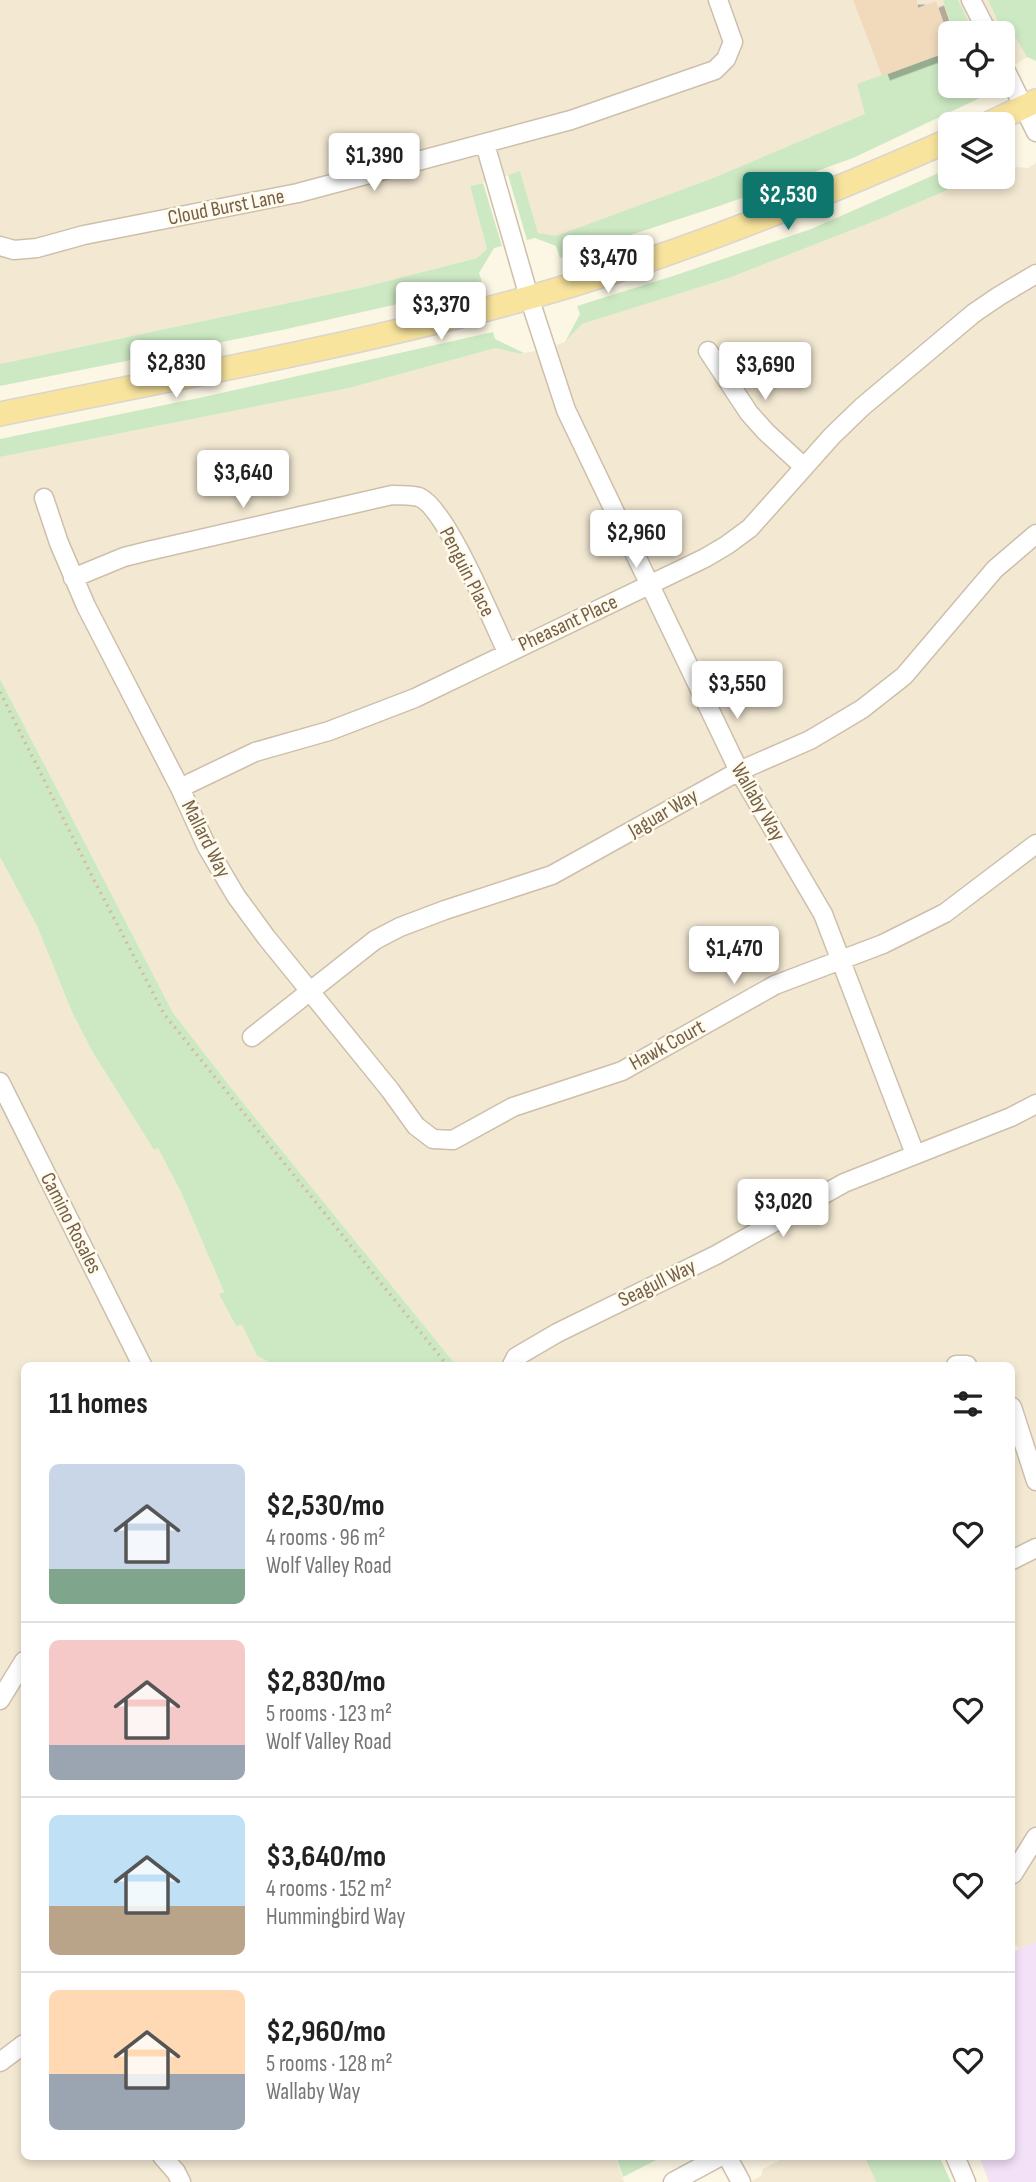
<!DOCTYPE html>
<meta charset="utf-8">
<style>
body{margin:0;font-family:"Sofia Sans Condensed",sans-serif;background:#f6f6f6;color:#222;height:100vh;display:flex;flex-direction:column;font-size:26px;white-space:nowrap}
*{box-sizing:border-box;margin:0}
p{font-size:23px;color:#767676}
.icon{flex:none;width:38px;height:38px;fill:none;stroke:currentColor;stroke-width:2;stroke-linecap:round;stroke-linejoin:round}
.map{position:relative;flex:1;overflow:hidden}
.sheet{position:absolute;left:21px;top:1362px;width:994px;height:798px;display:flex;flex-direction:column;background:#fff;border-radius:10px;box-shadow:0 4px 10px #0003}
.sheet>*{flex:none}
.buttons{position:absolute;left:938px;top:21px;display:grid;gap:14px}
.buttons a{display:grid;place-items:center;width:77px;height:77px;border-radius:10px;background:#fff;box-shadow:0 4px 10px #0003;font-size:35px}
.price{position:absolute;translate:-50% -60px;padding:0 16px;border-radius:7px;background:#fff;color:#222;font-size:23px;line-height:46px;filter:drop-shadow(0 2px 4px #0008)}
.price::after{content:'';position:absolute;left:50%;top:42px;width:21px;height:16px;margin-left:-10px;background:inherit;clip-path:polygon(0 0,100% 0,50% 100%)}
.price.on{background:#0f766e;color:#fff}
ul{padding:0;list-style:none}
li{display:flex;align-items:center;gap:21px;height:175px;padding:0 28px}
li+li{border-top:2px solid #e0e0e0}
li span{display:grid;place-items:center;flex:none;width:196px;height:140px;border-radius:10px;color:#555}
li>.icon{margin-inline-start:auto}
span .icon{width:84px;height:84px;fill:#fffc;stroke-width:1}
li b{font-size:30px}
h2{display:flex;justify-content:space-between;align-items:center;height:84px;padding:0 28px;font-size:30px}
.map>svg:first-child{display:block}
.residential{fill:#f3e9d3}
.education{fill:#f3e1f8}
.green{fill:#cde9c3}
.building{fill:#f1d9bc;filter:url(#shadow)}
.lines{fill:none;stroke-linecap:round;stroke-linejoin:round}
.minor-casing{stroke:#cdbfab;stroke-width:21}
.major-casing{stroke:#dbd5d0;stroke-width:26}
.path{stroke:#d5bca0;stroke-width:3.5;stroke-dasharray:2 5;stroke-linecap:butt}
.minor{stroke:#fff;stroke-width:18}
.major{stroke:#f9e49e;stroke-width:23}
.labels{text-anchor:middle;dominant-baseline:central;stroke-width:5;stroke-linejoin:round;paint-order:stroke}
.street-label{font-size:21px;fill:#745f4a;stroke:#fffaea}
</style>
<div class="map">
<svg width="1036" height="2182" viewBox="0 0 1036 2182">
<defs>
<filter id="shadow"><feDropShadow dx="8" dy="4.5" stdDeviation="0" flood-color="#0004"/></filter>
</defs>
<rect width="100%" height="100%" fill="#fcf6e4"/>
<path class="residential" d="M 0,0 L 1015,0 L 1036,52 L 1003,72 L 1003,33 L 950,33 L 950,85 L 866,114 L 708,180 L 556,237 L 538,233 L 520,172 L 470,186 L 487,249 L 477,258 L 364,287 L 0,364 Z
M 1036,163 L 1036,1942 L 1019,1949 L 1012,1941 L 1012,1365 L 456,1365 L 236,1094 L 173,1013 L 0,679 L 0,457 L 349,388 L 496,348 L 520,354 L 545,349 L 565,342 L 582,324 L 729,278 L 875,221 L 978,177 L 1003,177 L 1004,166 L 1028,168 Z
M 0,857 L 37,926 L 72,1012 L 92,1051 L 154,1150 L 158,1147 L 181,1192 L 224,1292 L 220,1294 L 236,1326 L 242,1325 L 257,1356 L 275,1365 L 24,1365 L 24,2156 L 615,2156 L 624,2182 L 0,2182 Z
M 788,2156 L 864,2156 L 876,2182 L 750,2182 L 761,2176 L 763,2169 Z"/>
<path class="education" d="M 1036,1942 L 1036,2182 L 989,2182 L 979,2156 L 1012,2156 L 1012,1952 Z"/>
<path class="green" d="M 943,0 L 958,0 L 974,33 L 954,33 Z
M 988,0 L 1036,0 L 1036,61 L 1027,57 L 1016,38 L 1008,42 Z
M 950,51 L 950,86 L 980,86 L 978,92 L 982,97 L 853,158 L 722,205 L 560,258 L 556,246 L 535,238 L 527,240 L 508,175 L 520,171 L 538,233 L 556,236 L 708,180 L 865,114 L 857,84 Z
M 950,168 L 950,177 L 978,177 L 875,221 L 729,278 L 582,324 L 565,342 L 580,314 L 577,306 L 673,276 L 811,229 Z
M 483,183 L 502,246 L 494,248 L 479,273 L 482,282 L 447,293 L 282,330 L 0,386 L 0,364 L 364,287 L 477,258 L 487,249 L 470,186 Z
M 493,332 L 495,339 L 524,353 L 520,354 L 496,348 L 349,388 L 0,457 L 0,439 L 208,396 Z
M 0,679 L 173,1013 L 236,1094 L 456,1365 L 275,1365 L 257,1356 L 242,1325 L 236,1326 L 219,1294 L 224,1292 L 181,1192 L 158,1148 L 154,1150 L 92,1051 L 72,1012 L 37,926 L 0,857 Z
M 616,2156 L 664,2156 L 623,2177 Z
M 864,2156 L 939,2156 L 951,2182 L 876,2182 Z"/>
<path class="building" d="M 853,0 L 917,0 L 918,8 L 936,1 L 950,42 L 950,51 L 882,76 Z"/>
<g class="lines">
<defs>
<path id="minor" d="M 971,0 L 988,33
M 1003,65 L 1036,132
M 485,144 L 529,297 L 566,410 L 739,771 L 823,914 L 915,1154
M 0,246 L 14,250 L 37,248 L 84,235 L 298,193 L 571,120 L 715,70 L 726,59 L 733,42 L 718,0
M 708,351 L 749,413 L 766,432 L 804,467
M 44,498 L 59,543 L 86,606 L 180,788 L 207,847 L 236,896 L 266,937 L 390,1090 L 416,1126 L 433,1139 L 453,1140 L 513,1107 L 622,1071 L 775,985 L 883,944 L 945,913 L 1036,844
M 73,578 L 124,557 L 148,551 L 392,495 C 400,495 411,495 419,497 C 446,507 493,623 507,652
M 180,788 L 255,752 L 329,731 L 415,698 L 705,558 L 727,545 L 750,528 L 832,436 L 862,407 L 974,313 L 999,296 L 1036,274
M 252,1037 L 375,940 L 400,927 L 445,910 L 552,875 L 739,771 L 810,740 L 862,709 L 904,676 L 995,569 L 1036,534
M 0,1082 L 142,1365
M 512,1365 L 516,1357 L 557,1333 L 716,1255 L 844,1183 L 1011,1117 L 1036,1104
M 956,1365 L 967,1365
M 1012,1407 L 1036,1481
M 1012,1560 L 1036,1548
M 0,1700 L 24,1661
M 1013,1874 L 1036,1837
M 0,2062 L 24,2044
M 162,2156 L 176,2172 L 181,2182
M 727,2156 L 741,2182
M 955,2156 L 966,2182
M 673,2182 L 721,2156"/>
<path id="major" d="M 988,124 L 1036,101
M 0,414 C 176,378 355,346 528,298 C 673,257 813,200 950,140"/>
</defs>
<use href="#minor" class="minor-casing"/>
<use href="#major" class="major-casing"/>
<path class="path" d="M 0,692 L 94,880 L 164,1014 L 447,1365"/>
<use href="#minor" class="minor"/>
<use href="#major" class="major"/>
</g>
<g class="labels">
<g class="street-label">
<text transform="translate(226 207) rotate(-11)">Cloud Burst Lane</text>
<text transform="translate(467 572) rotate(63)">Penguin Place</text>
<text transform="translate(568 623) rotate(-25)">Pheasant Place</text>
<text transform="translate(758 802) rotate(60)">Wallaby Way</text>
<text transform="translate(663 813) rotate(-30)">Jaguar Way</text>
<text transform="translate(206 839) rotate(63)">Mallard Way</text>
<text transform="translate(667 1045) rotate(-29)">Hawk Court</text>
<text transform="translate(71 1223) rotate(63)">Camino Rosales</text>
<text transform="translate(657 1283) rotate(-26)">Seagull Way</text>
</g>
</g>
</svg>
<div class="buttons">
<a><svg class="icon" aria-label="locate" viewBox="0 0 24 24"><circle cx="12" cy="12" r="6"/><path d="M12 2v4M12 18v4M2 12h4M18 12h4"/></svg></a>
<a><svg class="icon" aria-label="layers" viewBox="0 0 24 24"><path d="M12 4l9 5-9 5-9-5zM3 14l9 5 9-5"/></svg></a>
</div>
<b class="price" style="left:374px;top:193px">$1,390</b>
<b class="price on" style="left:788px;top:232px">$2,530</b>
<b class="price" style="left:608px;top:295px">$3,470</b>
<b class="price" style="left:441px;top:342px">$3,370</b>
<b class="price" style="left:176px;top:400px">$2,830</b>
<b class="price" style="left:765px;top:402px">$3,690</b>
<b class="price" style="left:243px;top:510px">$3,640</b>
<b class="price" style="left:636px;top:570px">$2,960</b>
<b class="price" style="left:737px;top:721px">$3,550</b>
<b class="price" style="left:734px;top:986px">$1,470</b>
<b class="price" style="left:783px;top:1239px">$3,020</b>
<section class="sheet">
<h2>11 homes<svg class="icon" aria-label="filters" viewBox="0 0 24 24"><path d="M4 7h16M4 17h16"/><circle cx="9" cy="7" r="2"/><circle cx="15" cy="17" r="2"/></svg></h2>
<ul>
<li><span style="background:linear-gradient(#c9d6e8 75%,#7fa58c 0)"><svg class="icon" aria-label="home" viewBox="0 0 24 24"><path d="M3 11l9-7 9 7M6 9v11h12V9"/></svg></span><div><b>$2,530/mo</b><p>4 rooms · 96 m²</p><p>Wolf Valley Road</p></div><svg class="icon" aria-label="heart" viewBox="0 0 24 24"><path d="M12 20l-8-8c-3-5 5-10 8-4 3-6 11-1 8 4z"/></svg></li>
<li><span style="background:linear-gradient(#f6c9c9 75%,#9aa5b1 0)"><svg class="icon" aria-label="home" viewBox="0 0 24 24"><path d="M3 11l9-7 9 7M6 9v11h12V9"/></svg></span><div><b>$2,830/mo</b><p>5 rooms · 123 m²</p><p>Wolf Valley Road</p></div><svg class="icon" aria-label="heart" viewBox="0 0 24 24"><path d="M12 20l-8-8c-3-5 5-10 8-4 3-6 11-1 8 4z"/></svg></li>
<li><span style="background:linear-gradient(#bfe0f5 65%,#b9a48a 0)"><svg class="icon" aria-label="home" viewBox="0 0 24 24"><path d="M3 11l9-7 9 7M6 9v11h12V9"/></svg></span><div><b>$3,640/mo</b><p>4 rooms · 152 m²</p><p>Hummingbird Way</p></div><svg class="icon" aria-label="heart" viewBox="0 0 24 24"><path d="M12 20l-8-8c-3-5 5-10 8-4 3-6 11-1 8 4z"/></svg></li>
<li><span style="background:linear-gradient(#ffd9b3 60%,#9aa5b1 0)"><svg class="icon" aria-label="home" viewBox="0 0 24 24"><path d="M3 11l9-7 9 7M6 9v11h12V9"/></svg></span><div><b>$2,960/mo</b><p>5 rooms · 128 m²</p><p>Wallaby Way</p></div><svg class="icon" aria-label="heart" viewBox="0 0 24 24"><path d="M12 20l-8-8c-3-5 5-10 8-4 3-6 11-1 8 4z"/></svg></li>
</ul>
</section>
</div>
